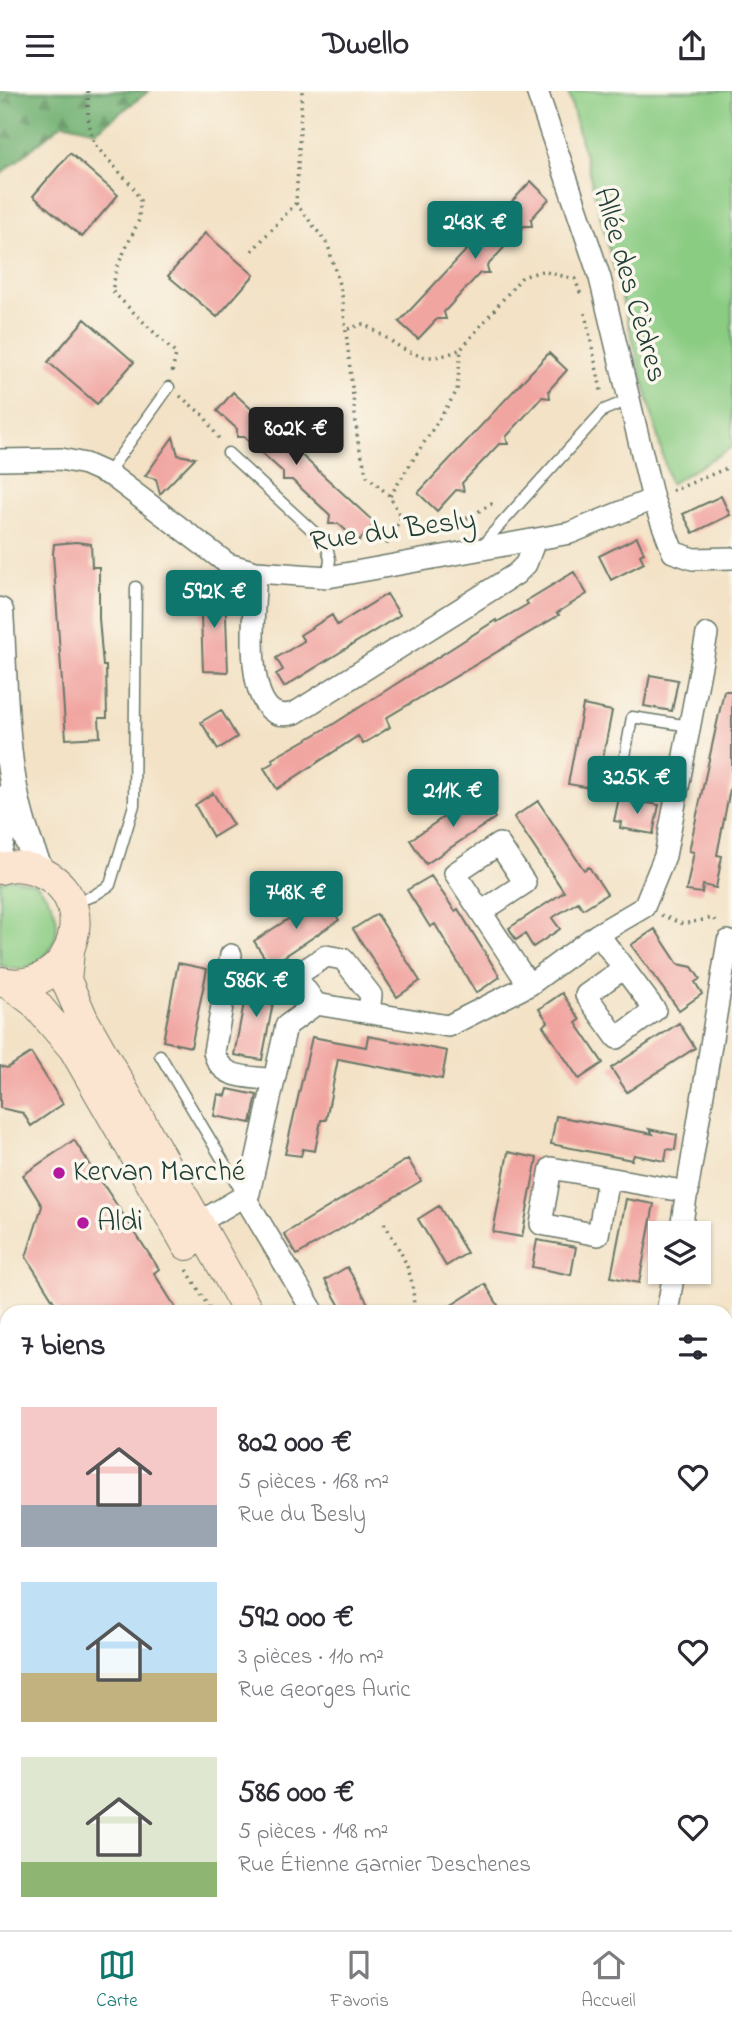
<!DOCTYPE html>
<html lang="fr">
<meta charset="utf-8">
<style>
body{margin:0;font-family:"Indie Flower",sans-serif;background:#f2f2f3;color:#2b2b33;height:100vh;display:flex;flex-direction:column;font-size:26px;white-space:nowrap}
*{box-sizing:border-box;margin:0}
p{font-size:23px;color:#7c7c81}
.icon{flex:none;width:38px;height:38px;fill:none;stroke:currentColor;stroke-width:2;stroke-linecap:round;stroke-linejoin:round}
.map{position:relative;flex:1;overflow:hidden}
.drawer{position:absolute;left:0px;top:1214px;width:733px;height:625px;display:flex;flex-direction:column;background:#fff;border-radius:21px 21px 0 0;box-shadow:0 2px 5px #0004}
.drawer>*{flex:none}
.fabs{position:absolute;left:648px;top:1130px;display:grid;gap:14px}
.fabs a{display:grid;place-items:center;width:63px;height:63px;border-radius:0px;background:#fff;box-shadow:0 2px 5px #0004;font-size:35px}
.price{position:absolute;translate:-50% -60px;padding:0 16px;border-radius:7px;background:#0f766e;color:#fff;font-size:23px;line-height:46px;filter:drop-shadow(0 2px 4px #0008)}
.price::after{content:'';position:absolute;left:50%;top:42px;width:21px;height:16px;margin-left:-10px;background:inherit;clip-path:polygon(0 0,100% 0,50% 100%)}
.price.active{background:#222;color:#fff}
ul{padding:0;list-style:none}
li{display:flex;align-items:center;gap:21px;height:175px;padding:0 21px}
li span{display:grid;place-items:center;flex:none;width:196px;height:140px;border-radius:0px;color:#555}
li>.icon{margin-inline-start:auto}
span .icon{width:84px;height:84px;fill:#fffc;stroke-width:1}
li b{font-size:30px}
h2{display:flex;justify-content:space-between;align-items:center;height:84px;padding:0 21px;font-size:30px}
header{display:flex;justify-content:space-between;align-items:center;height:91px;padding:0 21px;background:#fff;font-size:32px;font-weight:700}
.tabs{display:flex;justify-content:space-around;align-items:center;height:98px;border-top:2px solid #e1e1e2;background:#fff;font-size:19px;color:#7c7c81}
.tabs a{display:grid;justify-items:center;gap:4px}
.tabs .active{color:#0f766e}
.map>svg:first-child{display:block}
.green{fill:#8bcc83;stroke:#55845c;stroke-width:2}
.forest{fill:url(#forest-firs);stroke:#487652;stroke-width:2}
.building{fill:#f1a5a1}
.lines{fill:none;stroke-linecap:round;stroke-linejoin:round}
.service-casing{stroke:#697767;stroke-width:13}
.minor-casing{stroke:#697767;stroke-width:24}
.tertiary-casing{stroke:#697767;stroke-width:29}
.secondary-casing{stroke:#697767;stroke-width:32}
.path{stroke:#697767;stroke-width:3.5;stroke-dasharray:2 5;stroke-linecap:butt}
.service{stroke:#fff;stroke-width:10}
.minor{stroke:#fff;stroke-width:21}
.tertiary{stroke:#fff;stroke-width:26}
.secondary{stroke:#fce5d0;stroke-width:30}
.poi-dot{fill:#b5179e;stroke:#fbf7ec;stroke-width:2.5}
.labels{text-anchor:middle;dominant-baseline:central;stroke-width:7;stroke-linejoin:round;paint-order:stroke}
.street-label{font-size:30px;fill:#1f3d34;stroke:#fbf7ec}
.poi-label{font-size:30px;fill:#1f3d34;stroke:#fbf7ec;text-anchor:start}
</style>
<header><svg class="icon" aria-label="menu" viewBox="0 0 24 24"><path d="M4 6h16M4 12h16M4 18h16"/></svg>Dwello<svg class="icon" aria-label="share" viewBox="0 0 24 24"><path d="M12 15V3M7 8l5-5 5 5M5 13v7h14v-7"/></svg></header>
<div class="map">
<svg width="732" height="1839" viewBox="0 0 732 1839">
<defs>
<pattern id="forest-firs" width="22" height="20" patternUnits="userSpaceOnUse" patternTransform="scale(1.75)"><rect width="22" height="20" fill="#70b071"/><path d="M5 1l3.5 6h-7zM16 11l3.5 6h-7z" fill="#5b905e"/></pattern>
</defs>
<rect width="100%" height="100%" fill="#fbf7ec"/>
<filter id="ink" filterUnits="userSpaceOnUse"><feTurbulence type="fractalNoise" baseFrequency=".0143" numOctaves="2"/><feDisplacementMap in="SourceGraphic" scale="14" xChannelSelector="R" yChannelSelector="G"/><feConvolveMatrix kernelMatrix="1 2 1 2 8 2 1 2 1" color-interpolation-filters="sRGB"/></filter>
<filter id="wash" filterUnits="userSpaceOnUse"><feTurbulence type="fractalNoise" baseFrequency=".00686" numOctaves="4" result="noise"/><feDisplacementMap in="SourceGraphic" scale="28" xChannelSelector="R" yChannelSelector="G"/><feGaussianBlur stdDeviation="1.57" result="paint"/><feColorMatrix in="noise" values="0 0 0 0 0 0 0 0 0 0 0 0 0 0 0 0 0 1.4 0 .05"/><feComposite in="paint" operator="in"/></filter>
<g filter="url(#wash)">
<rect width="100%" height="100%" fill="#f3e2c6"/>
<path class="green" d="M 568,0 L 732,0 L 732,356 L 670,393 Z
M 10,787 C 18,789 29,790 36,793 C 41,796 44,802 47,806 C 74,840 41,893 0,874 L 0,791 Z"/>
<path class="forest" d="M 0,0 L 149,0 L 96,40 L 63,32 L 0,84 Z"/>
<g id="blocks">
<path class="building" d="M 70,62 L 118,104 L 82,146 L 33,105 Z
M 531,90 L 549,108 L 531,128 L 532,135 L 524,135 L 487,175 L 489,182 L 480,182 L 444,221 L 446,228 L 437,228 L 418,248 L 399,231 Z
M 205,142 L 254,184 L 217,226 L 168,185 Z
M 85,228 L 134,271 L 97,313 L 48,271 Z
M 549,262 L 567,279 L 549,299 L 550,307 L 542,306 L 506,346 L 508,353 L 499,353 L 462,392 L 464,400 L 456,399 L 437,420 L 418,402 Z
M 233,301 L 375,432 L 358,451 L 339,433 L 329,433 L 330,424 L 292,389 L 283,389 L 283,381 L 244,346 L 237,346 L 237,338 L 217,320 Z
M 173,346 L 178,364 L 195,367 L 160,403 L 156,388 L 145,385 Z
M 721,405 L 730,424 L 693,442 L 683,423 Z
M 637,446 L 644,462 L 640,464 L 644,472 L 611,489 L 599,465 Z
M 76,451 L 91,453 L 92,476 L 99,476 L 99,527 L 103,575 L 106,575 L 107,627 L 99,627 L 100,646 L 66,648 L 53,463 L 54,453 Z
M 574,481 L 587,503 L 557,522 L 559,524 L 386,627 L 390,636 L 363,653 L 358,645 L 277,698 L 264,677 L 274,671 L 272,668 L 332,634 L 496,529 L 497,531 L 528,513 L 526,510 Z
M 200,498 L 225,498 L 228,581 L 203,580 Z
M 387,503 L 400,524 L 284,596 L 276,583 L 283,579 L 276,567 L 304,550 L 300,544 L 332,524 L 337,534 Z
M 650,584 L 678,589 L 672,620 L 644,615 Z
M 724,600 L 732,600 L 732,688 L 717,764 L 722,765 L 716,797 L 703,794 L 702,802 L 686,800 L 694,761 L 689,760 Z
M 583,614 L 612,620 L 597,698 L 568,693 Z
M 221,619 L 237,646 L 218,658 L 201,631 Z
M 213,702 L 233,734 L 213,746 L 195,714 Z
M 479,702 L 495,727 L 426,773 L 410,749 Z
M 619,707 L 659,714 L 653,743 L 620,737 L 621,731 L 614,730 Z
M 538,710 L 584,779 L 589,776 L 607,803 L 583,818 L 578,811 L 552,827 L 560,838 L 533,856 L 525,843 L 516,849 L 509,837 L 564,801 L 514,726 Z
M 431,785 L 455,820 L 458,818 L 500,886 L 476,902 L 435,833 L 430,836 L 407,799 Z
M 324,805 L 339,829 L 270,875 L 254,850 Z
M 377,823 L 420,890 L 397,906 L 353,838 Z
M 655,838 L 678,873 L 692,876 L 700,888 L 695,891 L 702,903 L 679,919 L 631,854 Z
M 178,872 L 207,878 L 191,956 L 163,950 Z
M 249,886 L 277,891 L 262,969 L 234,964 Z
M 562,902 L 580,929 L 576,932 L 603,972 L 579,988 L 543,935 L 548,931 L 539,918 Z
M 679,932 L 695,957 L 627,1001 L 611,977 Z
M 368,945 L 447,960 L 442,988 L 338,968 L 326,1029 L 321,1029 L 315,1060 L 303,1058 L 301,1065 L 285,1063 L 312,946 L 366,956 Z
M 31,962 L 63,1013 L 31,1035 L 23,1022 L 0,1017 L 0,975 L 7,977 Z
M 228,998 L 257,1004 L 251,1032 L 214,1025 L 218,1003 L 226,1005 Z
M 556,1025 L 653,1043 L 649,1038 L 677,1044 L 675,1059 L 667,1058 L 665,1070 L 634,1064 L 632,1069 L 551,1053 Z
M 74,1049 L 159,1178 L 154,1182 L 179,1222 L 61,1222 L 26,1166 L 42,1115 L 23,1084 Z
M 508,1061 L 537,1067 L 522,1146 L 493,1141 Z
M 408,1068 L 421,1090 L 297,1164 L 284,1143 Z
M 626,1108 L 654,1113 L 639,1192 L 611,1186 Z
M 439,1115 L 467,1162 L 446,1175 L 418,1128 Z
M 537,1149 L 576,1156 L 571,1184 L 532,1176 Z
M 347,1176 L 359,1196 L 373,1222 L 344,1222 L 341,1217 L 325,1189 Z
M 485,1193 L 498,1214 L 487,1222 L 439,1222 Z"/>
</g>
</g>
<g filter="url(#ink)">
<use href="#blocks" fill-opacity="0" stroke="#697767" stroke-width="2"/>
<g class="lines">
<defs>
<path id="service" d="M 228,362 L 326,452 L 330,468 L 328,486
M 107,383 L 169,296
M 484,458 L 490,445 L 604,319 L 631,308
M 676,705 L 620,693 L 632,626 L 690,635
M 74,811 L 93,805 L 110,794 L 134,714 L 136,496
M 160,964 L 244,1105
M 52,1832 L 52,1839"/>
<path id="minor" d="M 537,0 L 600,187 L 653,408 L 673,461 L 693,468 L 732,467
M 0,369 L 61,368 L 85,373 L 112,385 L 228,473 L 256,481 L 328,486 L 570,442 L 653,408
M 256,481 C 255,512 238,640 295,622 L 516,483 L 526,473 L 535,449
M 481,821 L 525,792 L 499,753 L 455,782 L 529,894
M 598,843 L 655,919 L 617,947 L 586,904 L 624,877
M 231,864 L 214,961 C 221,989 248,985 274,989
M 316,913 L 300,891 L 300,882 L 326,865 L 343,868 L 371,904 L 369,922
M 608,1087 L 598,1144 L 541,1133 L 551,1077 L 688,1101
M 244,1105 L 314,1222
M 198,1132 L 249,1102 L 286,935 L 316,913 L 448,935 L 529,894 L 598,843 L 644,816 L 665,765 L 707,543
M 680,1143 L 728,850
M 667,1222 L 674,1181
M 0,1320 L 7,1330
M 0,1474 L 7,1476
M 726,1633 L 732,1625"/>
<path id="tertiary" d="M 0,520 C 6,607 1,701 41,780
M 0,753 L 8,705"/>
<path id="secondary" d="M 0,778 C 10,774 22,775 32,778 C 105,799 77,907 1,891
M 69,861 L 66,889 L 83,928 L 249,1222
M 10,893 L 34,911 L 74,958 L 187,1154
M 494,1839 L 494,1832"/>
</defs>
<use href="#service" class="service-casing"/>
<use href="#minor" class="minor-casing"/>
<use href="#tertiary" class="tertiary-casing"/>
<use href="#secondary" class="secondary-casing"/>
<path class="path" d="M 88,0 L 88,27 L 94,53 L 133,96 L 140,109 L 139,129 L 117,176 L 112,200 L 176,263 L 172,282
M 296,112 L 328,154 L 342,204 L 358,351 L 367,385 L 390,405 L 401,427 L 385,456
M 252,160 L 296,112 L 302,0
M 585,222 L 602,304
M 348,238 L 363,233 C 399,251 416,280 461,258
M 180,305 L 204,325 L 221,351
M 672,400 L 732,375
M 390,405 L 457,300 L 461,258 L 522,186 L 542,180 L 575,188 L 581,204
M 401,427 C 432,452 462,430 491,413 L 496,415
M 661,824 L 683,833 L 713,827 L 717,833
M 384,1132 C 402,1163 417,1185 413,1222
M 187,1179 L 212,1222
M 0,1538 L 7,1540
M 0,1571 L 7,1573
M 0,1620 L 7,1622
M 0,1668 L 7,1670
M 0,1716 L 7,1718
M 0,1784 L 7,1783
M 523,1839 L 523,1832"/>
<use href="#service" class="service"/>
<use href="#minor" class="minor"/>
<use href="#tertiary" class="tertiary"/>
<use href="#secondary" class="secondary"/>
</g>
</g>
<g class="poi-dot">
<circle cx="59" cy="1082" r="7"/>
<circle cx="83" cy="1132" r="7"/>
</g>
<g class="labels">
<g class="street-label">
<text transform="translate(629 194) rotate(74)">Allée des Cèdres</text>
<text transform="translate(393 441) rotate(-8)">Rue du Besly</text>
</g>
<g class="poi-label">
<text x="73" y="1082">Kervan Marché</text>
<text x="97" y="1132">Aldi</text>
</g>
</g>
</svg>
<div class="fabs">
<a><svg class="icon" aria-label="layers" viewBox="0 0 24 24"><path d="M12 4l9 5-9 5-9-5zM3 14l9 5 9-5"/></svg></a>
</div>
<b class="price" style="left:475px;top:170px">243K €</b>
<b class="price active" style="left:296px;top:376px">802K €</b>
<b class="price" style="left:214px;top:539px">592K €</b>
<b class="price" style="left:637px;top:725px">325K €</b>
<b class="price" style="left:453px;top:738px">211K €</b>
<b class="price" style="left:296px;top:840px">748K €</b>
<b class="price" style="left:256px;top:928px">586K €</b>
<section class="drawer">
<h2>7 biens<svg class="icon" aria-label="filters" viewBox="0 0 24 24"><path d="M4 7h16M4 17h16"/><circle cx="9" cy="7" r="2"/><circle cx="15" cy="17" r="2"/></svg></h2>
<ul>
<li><span style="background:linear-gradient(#f6c9c9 70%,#9aa5b1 0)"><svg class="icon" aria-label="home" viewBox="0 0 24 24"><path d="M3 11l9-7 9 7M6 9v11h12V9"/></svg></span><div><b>802 000 €</b><p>5 pièces · 168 m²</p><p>Rue du Besly</p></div><svg class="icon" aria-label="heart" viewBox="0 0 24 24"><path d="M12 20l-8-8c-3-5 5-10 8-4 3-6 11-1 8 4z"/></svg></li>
<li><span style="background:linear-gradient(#bfe0f5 65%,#c2b280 0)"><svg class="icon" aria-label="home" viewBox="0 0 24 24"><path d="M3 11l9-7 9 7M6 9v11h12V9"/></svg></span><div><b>592 000 €</b><p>3 pièces · 110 m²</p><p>Rue Georges Auric</p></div><svg class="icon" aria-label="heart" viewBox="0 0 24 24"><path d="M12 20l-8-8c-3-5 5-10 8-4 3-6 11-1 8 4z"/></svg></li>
<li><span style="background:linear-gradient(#dfe7d0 75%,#8fb573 0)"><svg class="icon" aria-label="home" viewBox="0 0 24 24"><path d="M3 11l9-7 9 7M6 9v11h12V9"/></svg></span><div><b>586 000 €</b><p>5 pièces · 148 m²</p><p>Rue Étienne Garnier Deschenes</p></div><svg class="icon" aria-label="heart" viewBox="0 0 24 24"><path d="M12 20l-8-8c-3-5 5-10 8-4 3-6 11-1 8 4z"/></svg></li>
</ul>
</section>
</div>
<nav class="tabs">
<a class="active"><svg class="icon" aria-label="map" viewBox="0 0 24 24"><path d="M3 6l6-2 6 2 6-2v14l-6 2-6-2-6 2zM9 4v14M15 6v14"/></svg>Carte</a>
<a><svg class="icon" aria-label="saved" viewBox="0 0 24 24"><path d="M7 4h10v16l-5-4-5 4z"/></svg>Favoris</a>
<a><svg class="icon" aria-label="home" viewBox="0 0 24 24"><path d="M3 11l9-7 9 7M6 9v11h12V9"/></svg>Accueil</a>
</nav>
